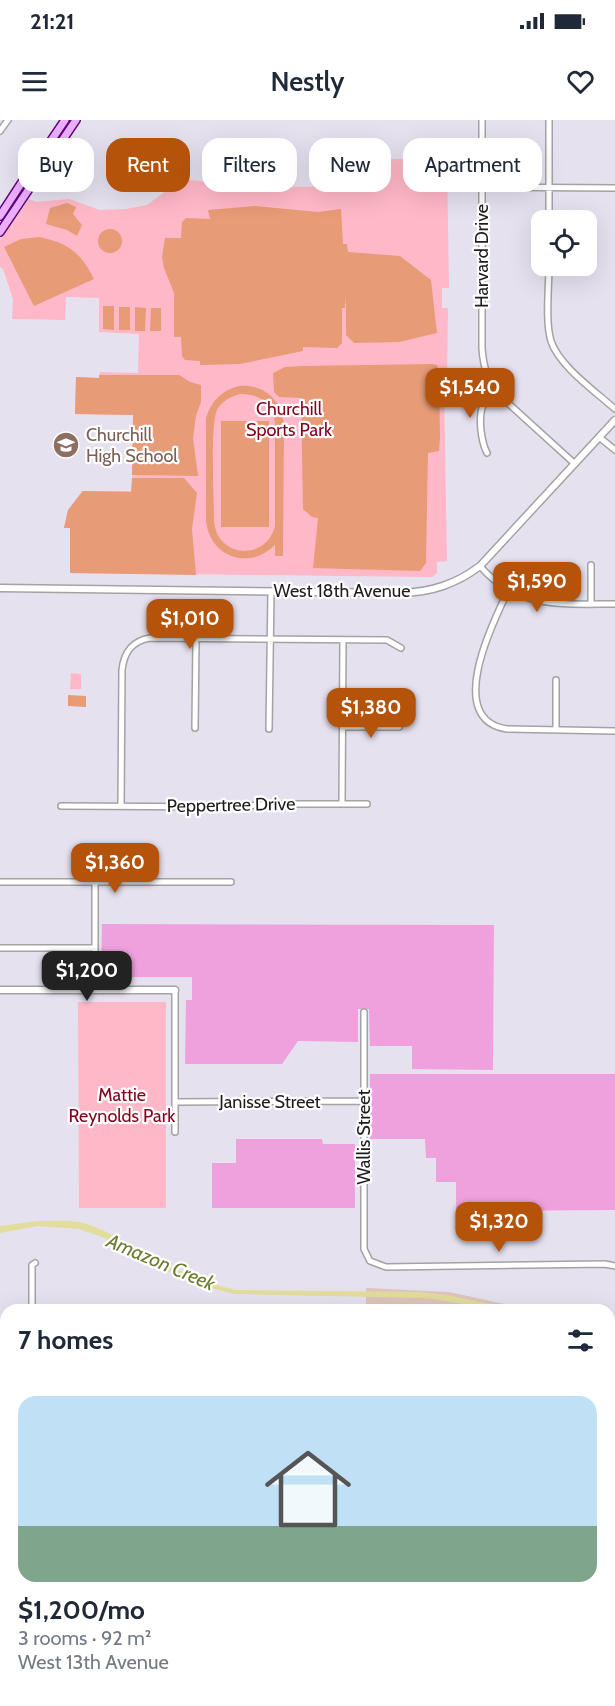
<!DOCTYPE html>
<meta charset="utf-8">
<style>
body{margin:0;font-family:Cabin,sans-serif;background:#f2f2f3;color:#1f2937;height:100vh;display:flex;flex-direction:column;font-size:22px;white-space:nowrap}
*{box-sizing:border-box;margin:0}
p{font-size:20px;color:#747a83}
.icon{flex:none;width:33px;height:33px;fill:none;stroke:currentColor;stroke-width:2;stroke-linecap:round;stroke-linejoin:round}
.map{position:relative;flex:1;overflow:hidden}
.drawer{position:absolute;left:0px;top:1184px;width:615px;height:404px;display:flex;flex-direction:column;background:#fff;border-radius:18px 18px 0 0;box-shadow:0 6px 24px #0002}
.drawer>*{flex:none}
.top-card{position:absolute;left:18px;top:18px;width:579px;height:54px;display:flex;gap:12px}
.controls{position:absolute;left:531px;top:90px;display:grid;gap:12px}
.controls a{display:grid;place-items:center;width:66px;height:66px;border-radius:12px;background:#fff;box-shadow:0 6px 24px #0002;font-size:30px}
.price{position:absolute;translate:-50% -51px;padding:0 14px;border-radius:12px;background:#b45309;color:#fff;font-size:20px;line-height:39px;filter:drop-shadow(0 2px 3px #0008)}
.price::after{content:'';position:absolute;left:50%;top:36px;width:18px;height:14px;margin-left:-9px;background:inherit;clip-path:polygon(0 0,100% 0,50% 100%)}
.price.selected{background:#222;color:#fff}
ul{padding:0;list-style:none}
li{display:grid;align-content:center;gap:12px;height:318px;padding:0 18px}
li+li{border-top:2px solid #e0e1e3}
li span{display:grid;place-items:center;height:186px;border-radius:18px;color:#555}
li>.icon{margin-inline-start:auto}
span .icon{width:108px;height:108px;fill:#fffc;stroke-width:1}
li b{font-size:26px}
h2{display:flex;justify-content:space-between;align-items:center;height:72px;padding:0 18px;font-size:26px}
.chip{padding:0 21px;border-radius:18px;background:#fff;box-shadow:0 6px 24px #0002;font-size:21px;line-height:54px}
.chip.selected{background:#b45309;color:#fff}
.status{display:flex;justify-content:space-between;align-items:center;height:42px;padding:0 30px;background:#fff;direction:ltr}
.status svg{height:16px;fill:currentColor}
header{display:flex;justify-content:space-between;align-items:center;height:78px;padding:0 18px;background:#fff;font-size:27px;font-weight:600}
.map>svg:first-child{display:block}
.grass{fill:#efa1de}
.wetland{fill:#dfc5bc}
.park{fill:#ffb8c7}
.pitch{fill:#e79b76;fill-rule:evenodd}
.water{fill:#e2dd9c}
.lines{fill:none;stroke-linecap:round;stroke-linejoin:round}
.minor-casing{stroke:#a3a3a3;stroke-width:8}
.tertiary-casing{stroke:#a3a3a3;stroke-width:9}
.secondary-casing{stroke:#610077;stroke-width:10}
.primary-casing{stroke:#380095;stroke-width:10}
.minor{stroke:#fff;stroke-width:5}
.tertiary{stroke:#fff;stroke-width:6}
.secondary{stroke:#ecafff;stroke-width:7}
.primary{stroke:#b396ff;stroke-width:8}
.labels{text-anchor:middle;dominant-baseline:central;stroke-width:4.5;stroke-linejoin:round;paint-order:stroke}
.street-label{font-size:18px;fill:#1c1c1c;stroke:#fff}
.park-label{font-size:18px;fill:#84011c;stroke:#fff}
.education-label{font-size:18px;fill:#785e54;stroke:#fff;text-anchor:start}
.water-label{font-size:20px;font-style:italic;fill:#6b7c30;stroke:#fff}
</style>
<div class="status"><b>21:21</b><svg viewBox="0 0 49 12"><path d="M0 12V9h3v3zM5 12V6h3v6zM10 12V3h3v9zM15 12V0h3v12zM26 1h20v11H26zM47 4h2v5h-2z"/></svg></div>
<header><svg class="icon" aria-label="menu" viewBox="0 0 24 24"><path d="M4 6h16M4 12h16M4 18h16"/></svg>Nestly<svg class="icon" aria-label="heart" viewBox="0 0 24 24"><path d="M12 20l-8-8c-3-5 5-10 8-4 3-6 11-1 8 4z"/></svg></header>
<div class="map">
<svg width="615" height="1586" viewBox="0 0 615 1586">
<rect width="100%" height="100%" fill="#e6e1ef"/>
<path class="grass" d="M 102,804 L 494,805 L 493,950 L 412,949 L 412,926 L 370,926 L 369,889 L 358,889 L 358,922 L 298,921 L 282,944 L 185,944 L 186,880 L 192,880 L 192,857 L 101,857 Z
M 370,954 L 615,954 L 615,1090 L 456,1091 L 456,1062 L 436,1062 L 436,1038 L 426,1038 L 425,1019 L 370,1019 Z
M 236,1019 L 322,1019 L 323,1024 L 355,1024 L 355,1088 L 212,1088 L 212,1043 L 236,1043 Z"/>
<path class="wetland" d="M 366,1168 L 449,1172 L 528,1189 L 379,1189 L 376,1185 L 366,1185 Z"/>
<path class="park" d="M 338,39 L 447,39 L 449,168 L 442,168 L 442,188 L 448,188 L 447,268 L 444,268 L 447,441 L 437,442 L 437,453 L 432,457 L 70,453 L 70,408 L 64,408 L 68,390 L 82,371 L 132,371 L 133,295 L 75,294 L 76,257 L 99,258 L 100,252 L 138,253 L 139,214 L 99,212 L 99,178 L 66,177 L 65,200 L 12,199 L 13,179 L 3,149 L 0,147 L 0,119 L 29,79 L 36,82 L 69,79 L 100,90 L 126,89 L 147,85 L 178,62 L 188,60 L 255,66 L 312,67 C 326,58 318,44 338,39 Z
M 71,553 L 81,554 L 81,569 L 70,569 Z
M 166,882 L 166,1088 L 79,1088 L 78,882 Z
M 0,1488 L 6,1488 L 6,1581 L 199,1581 L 261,1583 L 261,1581 L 609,1581 L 609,1499 L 615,1499 L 615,1586 L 0,1586 Z"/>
<path class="pitch" d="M 327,20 L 374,20 L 374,36 L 327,36 Z
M 67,83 L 76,87 L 73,94 L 82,105 L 77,116 L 67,110 L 46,104 L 50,88 Z
M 255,86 L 318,92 L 341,89 L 343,124 L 347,124 L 348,132 L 400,136 L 431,160 L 437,213 L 399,222 L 354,223 L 346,215 L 346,176 L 345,188 L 342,188 L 342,223 L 337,228 L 303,227 L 303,231 L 240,244 L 200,245 L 200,241 L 185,240 L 182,236 L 181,217 L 174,217 L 174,173 L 164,148 L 162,137 L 165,118 L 181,118 L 182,102 L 186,98 L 210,99 L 208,90 Z
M98 121a12 12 0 1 1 24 0a12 12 0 1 1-24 0Z
M 39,117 C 69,123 81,133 94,159 L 34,186 L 4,127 L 21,119 Z
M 103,186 L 114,186 L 114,210 L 103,209 Z
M 119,187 L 130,187 L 130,210 L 119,210 Z
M 135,187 L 146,188 L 145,211 L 135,211 Z
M 151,188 L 161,188 L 161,211 L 150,211 Z
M 432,244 L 437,245 L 439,251 L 440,317 L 439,331 L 428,333 L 426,443 L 420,451 L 313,448 L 318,398 L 312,397 L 303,389 L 301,278 L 279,277 L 274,272 L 273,253 L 285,247 L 302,246 Z
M 99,255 L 179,255 L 190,262 L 201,265 L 201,282 L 196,296 L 193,318 L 198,356 L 132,355 L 133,295 L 75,294 L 76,257 L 99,258 Z
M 239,266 C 264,264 282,280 284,305 L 283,436 L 275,436 L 275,425 C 249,451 209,437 206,400 L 206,298 C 211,281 222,270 239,266 ZM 240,274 C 259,273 274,285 275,304 L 275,406 C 266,442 216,438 214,400 C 214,379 210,305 217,290 C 222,281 230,277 240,274 Z
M 221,301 L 269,301 L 269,407 L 221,407 Z
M 132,358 L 184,358 L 197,373 L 192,409 L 196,455 L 70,453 L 70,408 L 64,408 L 68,390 L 83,371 L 131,372 Z
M 68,575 L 86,576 L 86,587 L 68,586 Z"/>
<path class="water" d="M 38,1101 C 51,1101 66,1100 79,1102 C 103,1107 125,1123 146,1134 C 174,1149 205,1163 236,1170 L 418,1172 L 447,1175 L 513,1189 C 483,1190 454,1181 424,1178 L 234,1174 L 203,1166 L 157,1147 L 102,1117 L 79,1109 L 38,1106 L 0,1113 L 0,1106 Z"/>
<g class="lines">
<defs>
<path id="minor" d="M 482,0 L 482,228 C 483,245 487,261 499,275 L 575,344
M 0,11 L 8,0
M 482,67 L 615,68
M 549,100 L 549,0
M 549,146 C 549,166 545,202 551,221 C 559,246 596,272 615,289
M 599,317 L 615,330
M 487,333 C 481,321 478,298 483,285 C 485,279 490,274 494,269
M 591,445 L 591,484
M 480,446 C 516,489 564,484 615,484
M 508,471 C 493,502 444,600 507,609 L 615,611
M 556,560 L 556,610
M 343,607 L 399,607
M 195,608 L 196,519
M 269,609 L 271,471
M 342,684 L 343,520
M 61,686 L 238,687 L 269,684 L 367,684
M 121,686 L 122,550 C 124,532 132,521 150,518 L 387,520 L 401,528
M 0,762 L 231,762
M 95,762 L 95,870
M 0,828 L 95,828
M 175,870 L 175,1012
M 364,892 L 364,1129 L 370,1141 L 386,1147 L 605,1144 L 615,1146
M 175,982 L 364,981
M 32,1190 L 32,1145 L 35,1143
M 0,1482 L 6,1482
M 609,1488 L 615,1488"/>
<path id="tertiary" d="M 0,468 L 402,473 C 432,472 456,464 480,446 L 615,300
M 0,870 L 175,870"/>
<path id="secondary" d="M 0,96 L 26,56 L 45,46 L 76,0
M 0,112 L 35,60 L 38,40 L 65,0"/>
<path id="primary" d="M 0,1251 L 6,1251
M 609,1271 L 615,1271"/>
</defs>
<use href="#minor" class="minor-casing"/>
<use href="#tertiary" class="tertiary-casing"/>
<use href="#secondary" class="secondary-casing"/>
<use href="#primary" class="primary-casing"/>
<use href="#minor" class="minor"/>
<use href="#tertiary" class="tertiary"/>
<use href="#secondary" class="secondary"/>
<use href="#primary" class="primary"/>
</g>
<defs>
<symbol id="school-disc" viewBox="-11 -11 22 22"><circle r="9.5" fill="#8d6e63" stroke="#fff"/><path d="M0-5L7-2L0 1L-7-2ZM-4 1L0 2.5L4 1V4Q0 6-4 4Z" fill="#fff"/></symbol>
</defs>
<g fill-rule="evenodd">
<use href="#school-disc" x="51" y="310" width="30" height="30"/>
</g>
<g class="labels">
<g class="street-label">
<text transform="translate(482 136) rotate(-90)">Harvard Drive</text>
<text x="342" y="471">West 18th Avenue</text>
<text transform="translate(231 685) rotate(-1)">Peppertree Drive</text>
<text x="270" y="982">Janisse Street</text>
<text transform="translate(364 1017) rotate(-90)">Wallis Street</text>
</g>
<g class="park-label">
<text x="289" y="289">Churchill<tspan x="289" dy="21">Sports Park</tspan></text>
<text x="122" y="975">Mattie<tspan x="122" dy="21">Reynolds Park</tspan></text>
</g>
<g class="education-label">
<text x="86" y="315">Churchill<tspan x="86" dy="21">High School</tspan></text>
</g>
<g class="water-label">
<text transform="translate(161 1142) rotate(23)">Amazon Creek</text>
</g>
</g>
</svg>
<div class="controls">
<a><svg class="icon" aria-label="locate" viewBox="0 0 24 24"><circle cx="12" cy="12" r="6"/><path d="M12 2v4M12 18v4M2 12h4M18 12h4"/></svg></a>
</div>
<b class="price" style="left:470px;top:299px">$1,540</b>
<b class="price" style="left:537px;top:493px">$1,590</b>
<b class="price" style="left:190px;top:530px">$1,010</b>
<b class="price" style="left:371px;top:619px">$1,380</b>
<b class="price" style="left:115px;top:774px">$1,360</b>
<b class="price selected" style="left:87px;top:882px">$1,200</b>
<b class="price" style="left:499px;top:1133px">$1,320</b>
<div class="top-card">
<a class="chip">Buy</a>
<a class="chip selected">Rent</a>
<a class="chip">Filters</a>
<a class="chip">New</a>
<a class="chip">Apartment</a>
</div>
<section class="drawer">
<h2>7 homes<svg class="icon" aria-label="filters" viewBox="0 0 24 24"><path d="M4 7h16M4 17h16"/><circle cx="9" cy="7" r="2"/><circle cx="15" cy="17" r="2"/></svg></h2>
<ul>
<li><span style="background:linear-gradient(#bfe0f5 70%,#7fa58c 0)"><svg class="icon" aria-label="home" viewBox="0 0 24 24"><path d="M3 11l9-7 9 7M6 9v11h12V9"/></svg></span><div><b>$1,200/mo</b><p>3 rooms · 92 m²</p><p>West 13th Avenue</p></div></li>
</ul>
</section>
</div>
